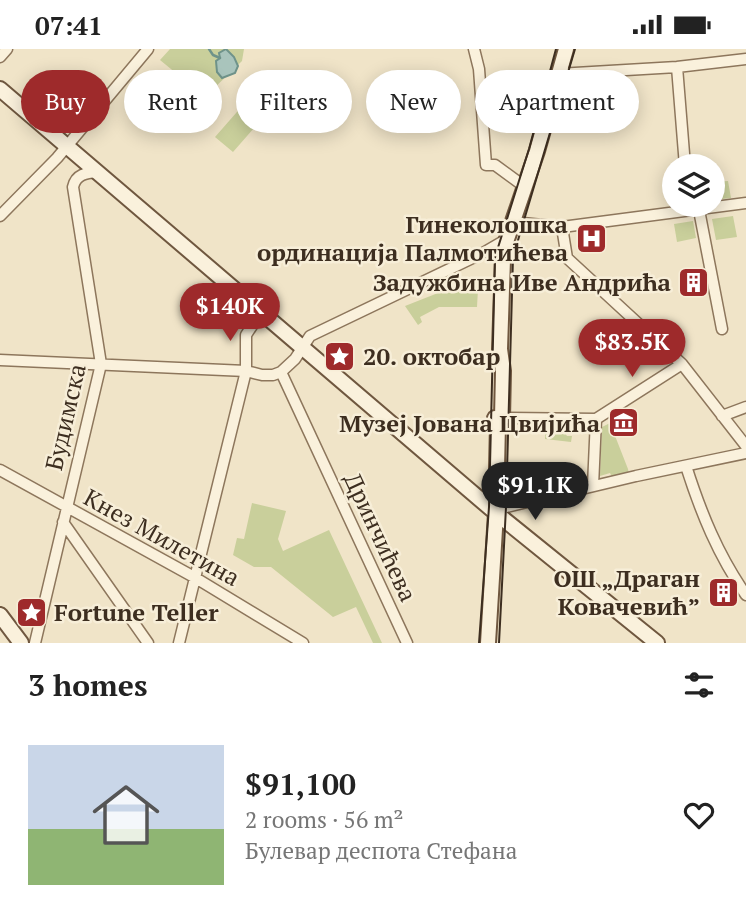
<!DOCTYPE html>
<meta charset="utf-8">
<style>
body{margin:0;font-family:"PT Serif",serif;background:#f6f6f6;color:#222;height:100vh;display:flex;flex-direction:column;font-size:26px;white-space:nowrap}
*{box-sizing:border-box;margin:0}
p{font-size:23px;color:#767676}
.icon{flex:none;width:38px;height:38px;fill:none;stroke:currentColor;stroke-width:2;stroke-linecap:round;stroke-linejoin:round}
.map{position:relative;height:594px;overflow:hidden}
.sheet{display:flex;flex-direction:column;background:#fff;flex:1}
.sheet>*{flex:none}
.hud{position:absolute;left:21px;top:21px;width:705px;height:63px;display:flex;gap:14px}
.controls{position:absolute;left:662px;top:105px;display:grid;gap:14px}
.controls a{display:grid;place-items:center;width:63px;height:63px;border-radius:50%;background:#fff;box-shadow:0 4px 18px #0003;font-size:35px}
.price{position:absolute;translate:-50% -60px;padding:0 16px;border-radius:24px;background:#9e2a2b;color:#fff;font-size:23px;line-height:46px;filter:drop-shadow(0 2px 4px #0008)}
.price::after{content:'';position:absolute;left:50%;top:42px;width:21px;height:16px;margin-left:-10px;background:inherit;clip-path:polygon(0 0,100% 0,50% 100%)}
.price.current{background:#222;color:#fff}
ul{padding:0;list-style:none}
li{display:flex;align-items:center;gap:21px;height:175px;padding:0 28px}
li+li{border-top:2px solid #e0e0e0}
li span{display:grid;place-items:center;flex:none;width:196px;height:140px;border-radius:0px;color:#555}
li>.icon{margin-inline-start:auto}
span .icon{width:84px;height:84px;fill:#fffc;stroke-width:1}
li b{font-size:30px}
h2{display:flex;justify-content:space-between;align-items:center;height:84px;padding:0 28px;font-size:30px}
.pill{padding:0 24px;border-radius:32px;background:#fff;box-shadow:0 4px 18px #0003;font-size:24px;line-height:63px}
.pill.current{background:#9e2a2b;color:#fff}
.status{display:flex;justify-content:space-between;align-items:center;height:49px;padding:0 35px;background:#fff;direction:ltr}
.status svg{height:19px;fill:currentColor}
.map>svg:first-child{display:block}
.green{fill:#c9cf9b}
.water{fill:#a9c4bc;stroke:#6f938a;stroke-width:2}
.lines{fill:none;stroke-linecap:round;stroke-linejoin:round}
.stream{stroke:#6f938a;stroke-width:2.5}
.street-casing{stroke:#8d765c;stroke-width:13}
.secondary-casing{stroke:#6f573f;stroke-width:18}
.street{stroke:#faf1dc;stroke-width:10}
.secondary{stroke:#faf1dc;stroke-width:14}
.tram{stroke:#3d2e20;stroke-width:2}
.labels{text-anchor:middle;dominant-baseline:central;stroke-width:5;stroke-linejoin:round;paint-order:stroke}
.poi-label{font-size:24px;font-weight:bold;fill:#3d2e20;stroke:#f7eed8;text-anchor:end}
.street-label{font-size:24px;fill:#3d2e20;stroke:#f7eed8}
</style>
<div class="status"><b>07:41</b><svg viewBox="0 0 49 12"><path d="M0 12V9h3v3zM5 12V6h3v6zM10 12V3h3v9zM15 12V0h3v12zM26 1h20v11H26zM47 4h2v5h-2z"/></svg></div>
<div class="map">
<svg width="746" height="594" viewBox="0 0 746 594">
<rect width="100%" height="100%" fill="#f0e4c8"/>
<path class="green" d="M 170,0 L 244,0 L 242,12 L 205,48 L 160,11 Z
M 266,30 L 284,45 L 233,103 L 215,88 Z
M 728,132 L 731,149 L 712,151 L 712,133 Z
M 733,167 L 737,188 L 716,191 L 712,170 Z
M 693,172 L 696,189 L 677,193 L 674,175 Z
M 471,231 L 478,240 L 477,258 L 439,258 L 420,268 L 422,273 L 418,276 L 405,257 Z
M 545,374 L 572,375 L 572,382 L 565,384 L 567,387 L 572,387 L 571,393 L 545,390 Z
M 610,374 L 628,420 L 629,425 L 612,428 L 610,424 L 600,427 L 602,378 Z
M 252,454 L 286,462 L 278,490 L 283,502 L 329,481 L 382,594 L 373,594 L 356,558 L 333,568 L 271,518 L 254,518 L 233,506 L 237,489 L 244,490 Z"/>
<path class="water" d="M 226,0 L 234,8 L 238,17 L 235,24 L 222,29 L 217,23 L 216,12 L 220,9 L 219,4 Z"/>
<g class="lines">
<path class="stream" d="M 209,0 L 213,6 L 220,9"/>
<defs>
<path id="street" d="M 474,0 L 479,20 L 486,116 L 495,116 L 525,138
M 0,8 L 7,0
M 677,18 L 685,117
M 558,25 L 677,18 L 746,10
M 699,161 L 722,280
M 0,167 L 57,109 L 148,0
M 513,173 L 562,178 L 746,154
M 562,178 L 567,209 L 682,315 L 746,397
M 0,311 L 246,322 L 262,326 L 273,326 L 281,323 L 295,310 L 310,287 L 483,204 L 507,190
M 281,323 L 407,594
M 722,367 L 746,358
M 502,369 L 596,370 L 682,315
M 686,417 C 701,464 718,506 746,546
M 0,421 L 194,528 L 303,594
M 593,437 L 596,370
M 496,464 L 506,458 L 636,427 L 746,404
M 63,473 L 148,594
M 35,594 L 101,315 L 73,138 C 76,125 86,124 97,123
M 179,594 L 246,322 L 246,286 L 261,263"/>
<path id="secondary" d="M 0,40 L 496,464 L 657,594
M 498,375 L 502,369 L 503,322 L 500,300 L 503,210 L 507,190 L 537,102 L 566,0
M 0,566 L 21,594
M 488,594 L 496,464 L 498,375 L 495,369"/>
</defs>
<use href="#street" class="street-casing"/>
<use href="#secondary" class="secondary-casing"/>
<use href="#street" class="street"/>
<use href="#secondary" class="secondary"/>
<path class="tram" d="M 479,594 L 489,458 L 495,208 L 529,100 L 556,0
M 499,594 L 506,458 L 513,208 L 575,0"/>
</g>
<defs>
<symbol id="hospital-square" viewBox="-11 -11 22 22"><rect x="-9" y="-9" width="18" height="18" rx="4" fill="#9e2a2b" stroke="#f7eed8"/><path d="M-5-5h3v3.5h4V-5h3V5h-3V1.5h-4V5h-3Z" fill="#fff"/></symbol>
<symbol id="building-square" viewBox="-11 -11 22 22"><rect x="-9" y="-9" width="18" height="18" rx="4" fill="#9e2a2b" stroke="#f7eed8"/><path d="M-4-6H4V6H1V3H-1V6H-4ZM-2.5-4.3h1.7v1.8h-1.7ZM.8-4.3h1.7v1.8H.8ZM-2.5-1h1.7V.8h-1.7ZM.8-1h1.7V.8H.8Z" fill="#fff"/></symbol>
<symbol id="sight-square" viewBox="-11 -11 22 22"><rect x="-9" y="-9" width="18" height="18" rx="4" fill="#9e2a2b" stroke="#f7eed8"/><path d="M0-6L1.8-2.2L6-1.7L2.9 1.2L3.7 5.4L0 3.3L-3.7 5.4L-2.9 1.2L-6-1.7L-1.8-2.2Z" fill="#fff"/></symbol>
<symbol id="museum-square" viewBox="-11 -11 22 22"><rect x="-9" y="-9" width="18" height="18" rx="4" fill="#9e2a2b" stroke="#f7eed8"/><path d="M0-6L6-3V-2H-6V-3ZM-5-1h2V3h-2ZM-1-1h2V3h-2ZM3-1h2V3H3ZM-6 4H6V6H-6Z" fill="#fff"/></symbol>
</defs>
<g fill-rule="evenodd">
<use href="#hospital-square" x="574" y="172" width="35" height="35"/>
<use href="#building-square" x="676" y="216" width="35" height="35"/>
<use href="#sight-square" x="322" y="290" width="35" height="35"/>
<use href="#museum-square" x="606" y="356" width="35" height="35"/>
<use href="#building-square" x="706" y="526" width="35" height="35"/>
<use href="#sight-square" x="14" y="546" width="35" height="35"/>
</g>
<g class="labels">
<g class="poi-label">
<text x="568" y="175">Гинеколошка<tspan x="568" dy="28">ординација Палмотићева</tspan></text>
<text x="671" y="233">Задужбина Иве Андрића</text>
<text x="363" y="307" text-anchor="start">20. октобар</text>
<text x="600" y="374">Музеј Јована Цвијића</text>
<text x="700" y="529">ОШ „Драган<tspan x="700" dy="28">Ковачевић”</tspan></text>
<text x="54" y="563" text-anchor="start">Fortune Teller</text>
</g>
<g class="street-label">
<text transform="translate(65 368) rotate(-77)">Будимска</text>
<text transform="translate(162 488) rotate(29)">Кнез Милетина</text>
<text transform="translate(381 488) rotate(65)">Дринчићева</text>
</g>
</g>
</svg>
<div class="controls">
<a><svg class="icon" aria-label="layers" viewBox="0 0 24 24"><path d="M12 4l9 5-9 5-9-5zM3 14l9 5 9-5"/></svg></a>
</div>
<b class="price" style="left:230px;top:294px">$140K</b>
<b class="price" style="left:632px;top:330px">$83.5K</b>
<b class="price current" style="left:535px;top:473px">$91.1K</b>
<div class="hud">
<a class="pill current">Buy</a>
<a class="pill">Rent</a>
<a class="pill">Filters</a>
<a class="pill">New</a>
<a class="pill">Apartment</a>
</div>
</div>
<section class="sheet">
<h2>3 homes<svg class="icon" aria-label="filters" viewBox="0 0 24 24"><path d="M4 7h16M4 17h16"/><circle cx="9" cy="7" r="2"/><circle cx="15" cy="17" r="2"/></svg></h2>
<ul>
<li><span style="background:linear-gradient(#c9d6e8 60%,#8fb573 0)"><svg class="icon" aria-label="home" viewBox="0 0 24 24"><path d="M3 11l9-7 9 7M6 9v11h12V9"/></svg></span><div><b>$91,100</b><p>2 rooms · 56 m²</p><p>Булевар деспота Стефана</p></div><svg class="icon" aria-label="heart" viewBox="0 0 24 24"><path d="M12 20l-8-8c-3-5 5-10 8-4 3-6 11-1 8 4z"/></svg></li>
</ul>
</section>
